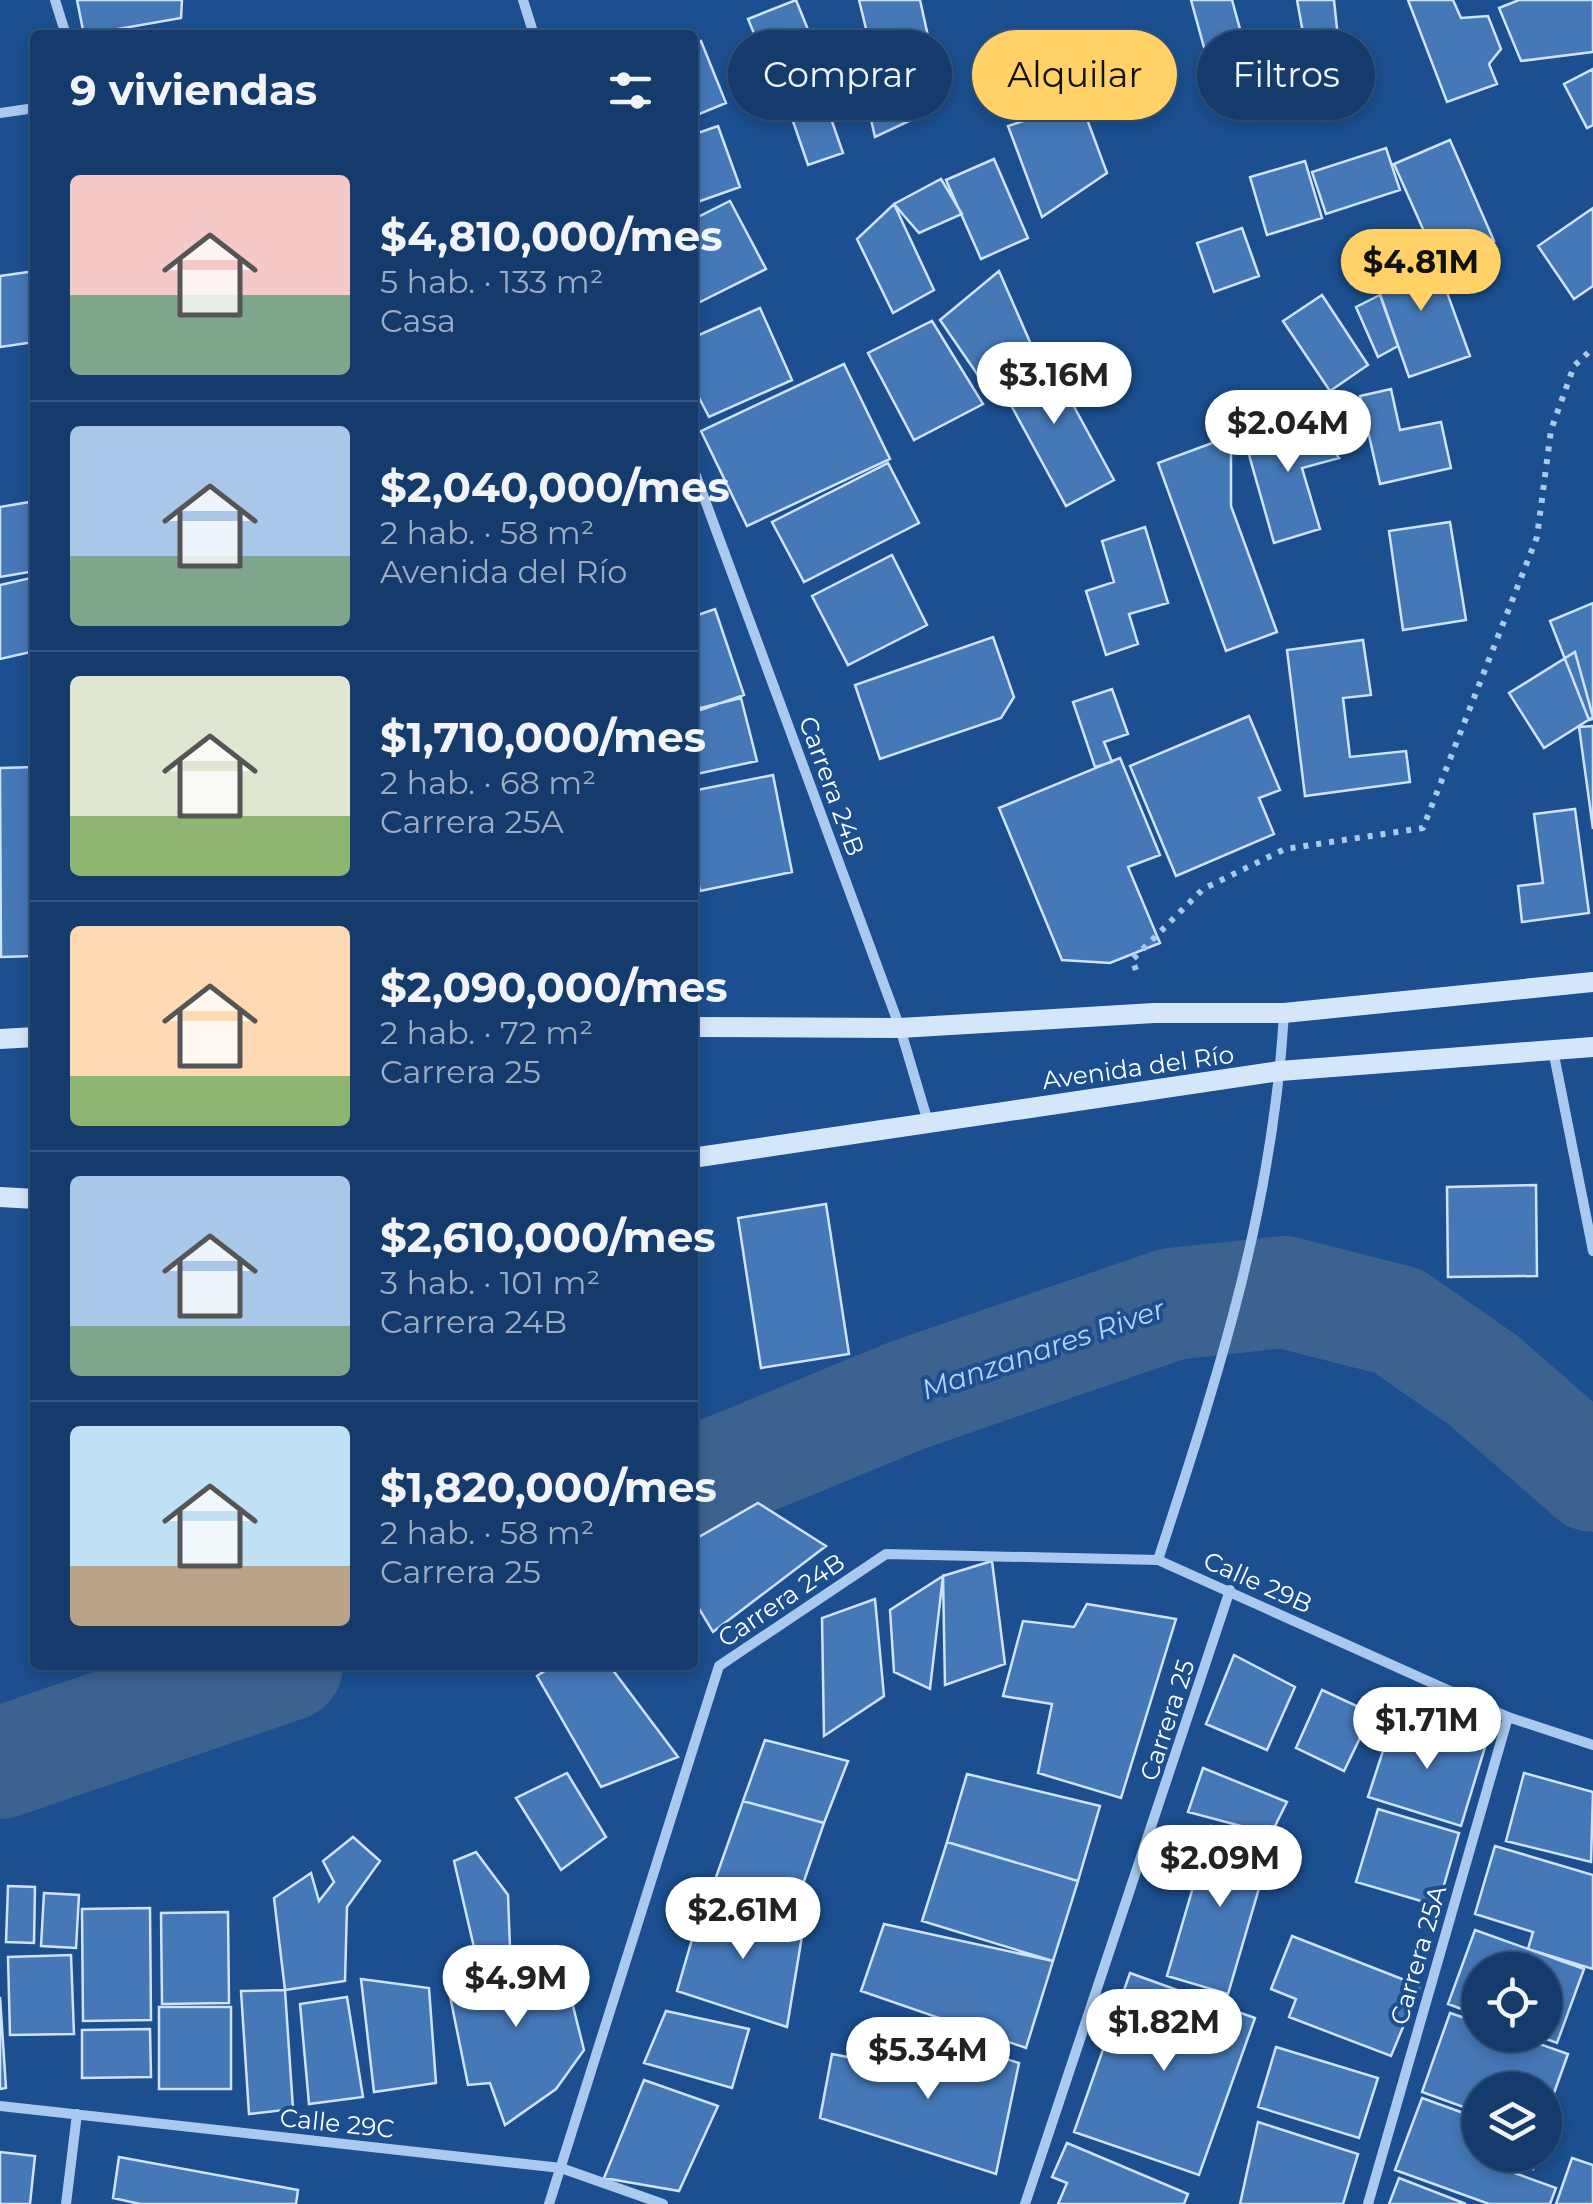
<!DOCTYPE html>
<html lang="es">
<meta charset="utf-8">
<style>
body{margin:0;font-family:Montserrat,sans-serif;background:#214673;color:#f1f3f6;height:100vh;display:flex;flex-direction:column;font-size:38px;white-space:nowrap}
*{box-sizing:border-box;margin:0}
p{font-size:32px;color:#9dadc1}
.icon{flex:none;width:55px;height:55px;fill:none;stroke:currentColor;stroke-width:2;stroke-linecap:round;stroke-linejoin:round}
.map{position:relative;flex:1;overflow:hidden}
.side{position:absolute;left:30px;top:30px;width:668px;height:1640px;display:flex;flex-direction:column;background:#143b6b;border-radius:10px;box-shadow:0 5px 15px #0003,0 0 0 2px #33557e}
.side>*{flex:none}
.guide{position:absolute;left:728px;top:30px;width:715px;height:90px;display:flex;gap:20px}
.controls{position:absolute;left:1462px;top:1952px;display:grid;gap:20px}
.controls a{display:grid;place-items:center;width:100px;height:100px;border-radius:50%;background:#143b6b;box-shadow:0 5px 15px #0003,0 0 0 2px #33557e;font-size:50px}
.price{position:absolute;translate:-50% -85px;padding:0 22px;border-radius:35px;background:#fff;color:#222;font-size:32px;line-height:65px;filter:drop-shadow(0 2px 5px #0008)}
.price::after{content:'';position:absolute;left:50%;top:60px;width:30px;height:22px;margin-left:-15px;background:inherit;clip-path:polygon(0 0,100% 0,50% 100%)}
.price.active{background:#ffd166;color:#111}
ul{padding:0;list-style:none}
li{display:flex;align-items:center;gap:30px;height:250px;padding:0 40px}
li+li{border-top:2px solid #33557e}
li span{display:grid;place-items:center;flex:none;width:280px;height:200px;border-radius:10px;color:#555}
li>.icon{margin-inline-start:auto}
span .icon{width:120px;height:120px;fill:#fffc;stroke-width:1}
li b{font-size:42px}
h2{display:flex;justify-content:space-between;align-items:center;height:120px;padding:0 40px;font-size:42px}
.pill{padding:0 35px;border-radius:45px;background:#143b6b;box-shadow:0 5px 15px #0003,0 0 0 2px #33557e;font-size:35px;line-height:90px}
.pill.active{background:#ffd166;color:#111}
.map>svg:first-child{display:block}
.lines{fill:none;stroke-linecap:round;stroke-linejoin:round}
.river{stroke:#3c6290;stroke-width:112}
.building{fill:#4478b7;stroke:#cfe3fa;stroke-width:2.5}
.path{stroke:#a9c9ee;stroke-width:6;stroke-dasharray:5 8;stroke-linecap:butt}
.minor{stroke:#a9c9ee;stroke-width:10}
.secondary{stroke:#d6e6fa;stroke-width:20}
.labels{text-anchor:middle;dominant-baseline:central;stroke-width:8;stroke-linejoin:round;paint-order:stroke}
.street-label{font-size:25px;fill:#fff;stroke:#1b4f8f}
.water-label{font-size:28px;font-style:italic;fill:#b5d3f5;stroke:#1b4f8f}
</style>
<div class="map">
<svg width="1593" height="2204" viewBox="0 0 1593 2204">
<rect width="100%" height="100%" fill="#1b4f8f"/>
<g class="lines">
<path class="river" d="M 692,1484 L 908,1395 L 1172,1304 L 1284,1292 L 1398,1321 L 1483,1380 L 1593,1476
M 0,1763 L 287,1665"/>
</g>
<path class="building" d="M 77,0 L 182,0 L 181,18 L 84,35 Z
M 796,0 L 822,64 L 775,84 L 748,19 Z
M 859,0 L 920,0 L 928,36 L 871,49 Z
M 1191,0 L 1232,0 L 1243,40 L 1205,51 Z
M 1297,0 L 1334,0 L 1341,67 L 1311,77 Z
M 1408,0 L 1453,0 L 1461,18 L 1488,16 L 1501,49 L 1489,64 L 1497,84 L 1447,102 Z
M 1519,0 L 1593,0 L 1593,52 L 1521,61 L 1499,8 Z
M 701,41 L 726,103 L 692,117 L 692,45 Z
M 908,51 L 924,114 L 875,137 L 860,72 Z
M 1593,69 L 1593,125 L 1587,128 L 1564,84 Z
M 1071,76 L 1107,173 L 1042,217 L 1008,126 L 1042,115 L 1033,90 Z
M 820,87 L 843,153 L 808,165 L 785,98 Z
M 718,126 L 740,187 L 692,204 L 692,135 Z
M 1450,140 L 1494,241 L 1439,265 L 1394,164 Z
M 1386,148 L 1400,190 L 1326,214 L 1312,172 Z
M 994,159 L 1028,238 L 981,259 L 946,180 Z
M 1305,161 L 1322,218 L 1267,235 L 1250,177 Z
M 941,179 L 962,214 L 919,233 L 894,204 Z
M 730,201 L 766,269 L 692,306 L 692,220 Z
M 894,204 L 934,290 L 893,313 L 857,239 Z
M 1593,208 L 1593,286 L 1574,299 L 1538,246 Z
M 1242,228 L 1259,276 L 1214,292 L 1197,243 Z
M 1432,251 L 1470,356 L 1409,377 L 1372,271 Z
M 35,271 L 35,342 L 0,347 L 0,276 Z
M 999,271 L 1033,349 L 984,384 L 940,320 Z
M 1322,295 L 1368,365 L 1330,391 L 1283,321 Z
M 1380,295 L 1398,346 L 1378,357 L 1356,307 Z
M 760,308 L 792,380 L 709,417 L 692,384 L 692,338 Z
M 932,321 L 983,404 L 914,440 L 868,353 Z
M 1042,348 L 1114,480 L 1066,506 L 994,374 Z
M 844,364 L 890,459 L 747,526 L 701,431 Z
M 1391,389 L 1400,430 L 1441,422 L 1451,468 L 1380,484 L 1360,396 Z
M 1309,417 L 1339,458 L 1302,468 L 1320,529 L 1274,543 L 1244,437 Z
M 1231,436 L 1231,506 L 1277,632 L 1226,651 L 1158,463 Z
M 888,463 L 919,523 L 804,582 L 772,522 Z
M 35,501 L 35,571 L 0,577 L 0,507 Z
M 1450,522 L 1466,620 L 1403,630 L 1389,531 Z
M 1145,527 L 1168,603 L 1129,614 L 1138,644 L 1106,655 L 1086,591 L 1114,582 L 1102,541 Z
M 892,555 L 927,625 L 848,665 L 812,596 Z
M 35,577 L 35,651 L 0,659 L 0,585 Z
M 1593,603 L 1593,719 L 1589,720 L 1550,621 Z
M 715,609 L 744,695 L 692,713 L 692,617 Z
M 993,637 L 1014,697 L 1001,718 L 880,759 L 855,685 Z
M 1363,640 L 1371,695 L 1343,698 L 1350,757 L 1406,751 L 1410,782 L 1305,796 L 1287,650 Z
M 1575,652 L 1593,717 L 1544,748 L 1509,693 Z
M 1112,689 L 1128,734 L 1104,742 L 1112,762 L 1095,767 L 1073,702 Z
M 741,698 L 757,761 L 692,775 L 692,710 Z
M 1249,716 L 1280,790 L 1259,798 L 1274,834 L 1176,876 L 1130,766 Z
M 1593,726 L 1593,829 L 1579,727 Z
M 1120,758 L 1160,855 L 1128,867 L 1160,943 L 1110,963 L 1062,960 L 999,808 Z
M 35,767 L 35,956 L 1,957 L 0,768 Z
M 773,775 L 792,872 L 700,891 L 692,854 L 692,791 Z
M 1575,809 L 1589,913 L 1522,922 L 1518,886 L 1543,883 L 1534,814 Z
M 1536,1185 L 1537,1276 L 1448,1277 L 1447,1187 Z
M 826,1204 L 849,1354 L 761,1368 L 738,1218 Z
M 758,1503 L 826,1546 L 713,1632 L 692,1597 L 692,1541 Z
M 992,1561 L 1005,1664 L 945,1685 L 943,1576 Z
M 943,1576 L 930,1689 L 894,1672 L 890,1610 Z
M 875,1599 L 884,1696 L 824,1736 L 822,1618 Z
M 1087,1604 L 1176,1619 L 1121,1798 L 1038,1773 L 1052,1704 L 1003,1696 L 1023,1621 L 1074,1627 Z
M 1234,1655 L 1295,1687 L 1267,1750 L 1206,1724 Z
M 554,1665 L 609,1665 L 678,1757 L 601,1787 L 537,1676 Z
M 1322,1690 L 1372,1713 L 1344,1771 L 1296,1748 Z
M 1394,1717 L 1485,1747 L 1461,1826 L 1368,1797 Z
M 765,1740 L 848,1761 L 824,1823 L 743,1801 Z
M 1203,1768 L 1287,1802 L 1271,1834 L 1188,1812 Z
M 567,1773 L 606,1837 L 561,1870 L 516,1798 Z
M 1524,1773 L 1593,1792 L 1591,1862 L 1506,1841 Z
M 967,1774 L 1100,1806 L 1078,1881 L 947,1842 Z
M 743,1801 L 824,1823 L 794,1910 L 715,1880 Z
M 1378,1809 L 1459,1833 L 1438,1906 L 1356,1882 Z
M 1211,1826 L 1272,1844 L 1228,1994 L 1167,1976 Z
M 353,1837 L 380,1861 L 347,1907 L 345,1981 L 285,1990 L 274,1898 L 311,1873 L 319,1901 L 334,1882 L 323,1861 Z
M 947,1842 L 1078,1881 L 1053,1961 L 922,1921 Z
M 1495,1846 L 1593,1875 L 1593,1969 L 1528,1949 L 1533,1932 L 1475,1914 Z
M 476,1852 L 508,1895 L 510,1948 L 476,1956 L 454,1861 Z
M 8,1886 L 35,1887 L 34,1943 L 6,1942 Z
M 44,1893 L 79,1895 L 76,1948 L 41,1946 Z
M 704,1898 L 803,1930 L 787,2027 L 677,1991 Z
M 150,1908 L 151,2020 L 83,2021 L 82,1909 Z
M 228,1912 L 229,2003 L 162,2004 L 161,1913 Z
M 884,1924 L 1053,1961 L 1026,2048 L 861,1991 Z
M 1475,1930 L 1584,1969 L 1557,2043 L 1535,2035 L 1545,2035 L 1545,1970 L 1480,1970 L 1480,2016 L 1448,2004 Z
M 1292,1936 L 1420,1986 L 1391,2056 L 1289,2017 L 1296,1999 L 1271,1989 Z
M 550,1954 L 565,1974 L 584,2050 L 556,2089 L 505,2125 L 490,2083 L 468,2085 L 446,1976 Z
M 71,1955 L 74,2034 L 10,2035 L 8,1957 Z
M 1130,1973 L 1255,2018 L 1199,2175 L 1074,2132 Z
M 361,1979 L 429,1988 L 436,2083 L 374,2092 Z
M 285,1990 L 293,2109 L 249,2114 L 241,1991 Z
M 0,1997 L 6,2088 L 0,2089 Z
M 347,1997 L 363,2097 L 309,2104 L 300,2004 Z
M 159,2007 L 231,2007 L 231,2089 L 159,2089 Z
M 666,2011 L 749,2029 L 732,2088 L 644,2063 Z
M 1450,2013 L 1480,2023 L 1480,2035 L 1514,2035 L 1568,2054 L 1545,2118 L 1545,2090 L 1480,2090 L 1480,2113 L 1422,2092 Z
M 150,2029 L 151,2077 L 82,2078 L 82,2030 Z
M 936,2037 L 1019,2063 L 996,2174 L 820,2118 L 832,2054 L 926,2072 Z
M 1276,2047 L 1378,2078 L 1359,2138 L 1258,2107 Z
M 644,2080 L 718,2106 L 679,2191 L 604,2178 Z
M 1422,2098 L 1480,2119 L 1480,2155 L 1538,2155 L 1533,2169 L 1510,2160 L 1506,2170 L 1556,2188 L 1550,2204 L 1489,2204 L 1395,2170 Z
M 1258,2122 L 1358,2154 L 1343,2204 L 1240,2204 Z
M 1067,2143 L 1188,2194 L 1184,2204 L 1058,2204 L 1067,2183 L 1052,2177 Z
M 0,2152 L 35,2156 L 30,2204 L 0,2204 Z
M 119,2157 L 298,2190 L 296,2204 L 140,2204 L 113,2198 Z
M 1572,2158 L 1593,2165 L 1593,2204 L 1556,2204 Z
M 1399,2178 L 1466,2204 L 1389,2204 Z"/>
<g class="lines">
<path class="path" d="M 1136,970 L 1132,960 L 1203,889 L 1285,849 L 1423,828 L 1537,537 L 1551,430 L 1574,366 L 1593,348"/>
<path class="minor" d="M 55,0 L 66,35
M 523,0 L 534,35
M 0,113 L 35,108
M 692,465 L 900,1028 L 928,1122
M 1553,1050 L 1593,1251
M 1158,1560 C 1218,1376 1273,1208 1284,1013
M 0,2106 L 561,2168 L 663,2204
M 66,2204 L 77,2114
M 549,2204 L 719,1666 L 886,1554 L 1158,1560 L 1508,1717 L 1593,1745
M 1025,2204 L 1230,1590
M 1368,2204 L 1508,1717"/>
<path class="secondary" d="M 692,1027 L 900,1028 L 1154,1013 L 1284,1013 L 1593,982
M 0,1039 L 35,1037
M 692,1158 L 1280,1071 L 1593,1047
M 0,1197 L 35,1199"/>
</g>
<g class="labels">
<g class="street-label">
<text transform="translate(832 786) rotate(70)">Carrera 24B</text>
<text transform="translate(1138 1067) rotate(-8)">Avenida del Río</text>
<text transform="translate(1258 1582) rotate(24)">Calle 29B</text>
<text transform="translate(781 1600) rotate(-34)">Carrera 24B</text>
<text transform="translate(1167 1720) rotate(-72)">Carrera 25</text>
<text transform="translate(1418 1955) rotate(-74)">Carrera 25A</text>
<text transform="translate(337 2123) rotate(6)">Calle 29C</text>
</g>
<g class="water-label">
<text transform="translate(1043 1349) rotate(-19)">Manzanares River</text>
</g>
</g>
</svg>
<div class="controls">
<a><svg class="icon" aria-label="locate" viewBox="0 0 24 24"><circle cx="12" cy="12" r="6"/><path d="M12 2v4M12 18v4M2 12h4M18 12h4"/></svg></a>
<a><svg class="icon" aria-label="layers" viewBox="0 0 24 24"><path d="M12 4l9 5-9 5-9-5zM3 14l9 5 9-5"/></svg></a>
</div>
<b class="price active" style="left:1421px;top:314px">$4.81M</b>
<b class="price" style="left:1054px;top:427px">$3.16M</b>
<b class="price" style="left:1288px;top:475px">$2.04M</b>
<b class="price" style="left:1427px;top:1772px">$1.71M</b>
<b class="price" style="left:1220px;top:1910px">$2.09M</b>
<b class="price" style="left:743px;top:1962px">$2.61M</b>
<b class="price" style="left:516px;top:2030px">$4.9M</b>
<b class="price" style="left:1164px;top:2074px">$1.82M</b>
<b class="price" style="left:928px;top:2102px">$5.34M</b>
<div class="guide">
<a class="pill">Comprar</a>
<a class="pill active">Alquilar</a>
<a class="pill">Filtros</a>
</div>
<section class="side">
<h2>9 viviendas<svg class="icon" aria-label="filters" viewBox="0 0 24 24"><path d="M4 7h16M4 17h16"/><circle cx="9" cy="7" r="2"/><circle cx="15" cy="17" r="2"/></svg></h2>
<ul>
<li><span style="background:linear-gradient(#f6c9c9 60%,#7fa58c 0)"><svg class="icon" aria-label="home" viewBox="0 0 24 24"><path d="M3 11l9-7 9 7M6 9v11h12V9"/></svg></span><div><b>$4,810,000/mes</b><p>5 hab. · 133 m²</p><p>Casa</p></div></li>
<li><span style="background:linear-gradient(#a9c7e8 65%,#7fa58c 0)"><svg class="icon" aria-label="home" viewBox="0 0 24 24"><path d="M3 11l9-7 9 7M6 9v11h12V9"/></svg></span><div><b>$2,040,000/mes</b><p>2 hab. · 58 m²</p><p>Avenida del Río</p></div></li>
<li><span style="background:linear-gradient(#dfe7d0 70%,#8fb573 0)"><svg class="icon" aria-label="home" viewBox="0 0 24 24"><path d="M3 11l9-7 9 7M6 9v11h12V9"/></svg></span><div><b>$1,710,000/mes</b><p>2 hab. · 68 m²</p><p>Carrera 25A</p></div></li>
<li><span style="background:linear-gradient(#ffd9b3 75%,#8fb573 0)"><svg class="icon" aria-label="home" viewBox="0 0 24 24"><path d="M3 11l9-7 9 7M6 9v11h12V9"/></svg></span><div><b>$2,090,000/mes</b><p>2 hab. · 72 m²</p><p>Carrera 25</p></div></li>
<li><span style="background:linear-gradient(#a9c7e8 75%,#7fa58c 0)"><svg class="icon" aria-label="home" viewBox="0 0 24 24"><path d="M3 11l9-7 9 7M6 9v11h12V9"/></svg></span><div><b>$2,610,000/mes</b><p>3 hab. · 101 m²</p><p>Carrera 24B</p></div></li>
<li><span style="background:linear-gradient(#bfe0f5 70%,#b9a48a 0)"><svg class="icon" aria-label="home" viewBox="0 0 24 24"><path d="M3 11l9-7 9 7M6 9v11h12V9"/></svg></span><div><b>$1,820,000/mes</b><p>2 hab. · 58 m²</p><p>Carrera 25</p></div></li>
</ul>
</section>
</div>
